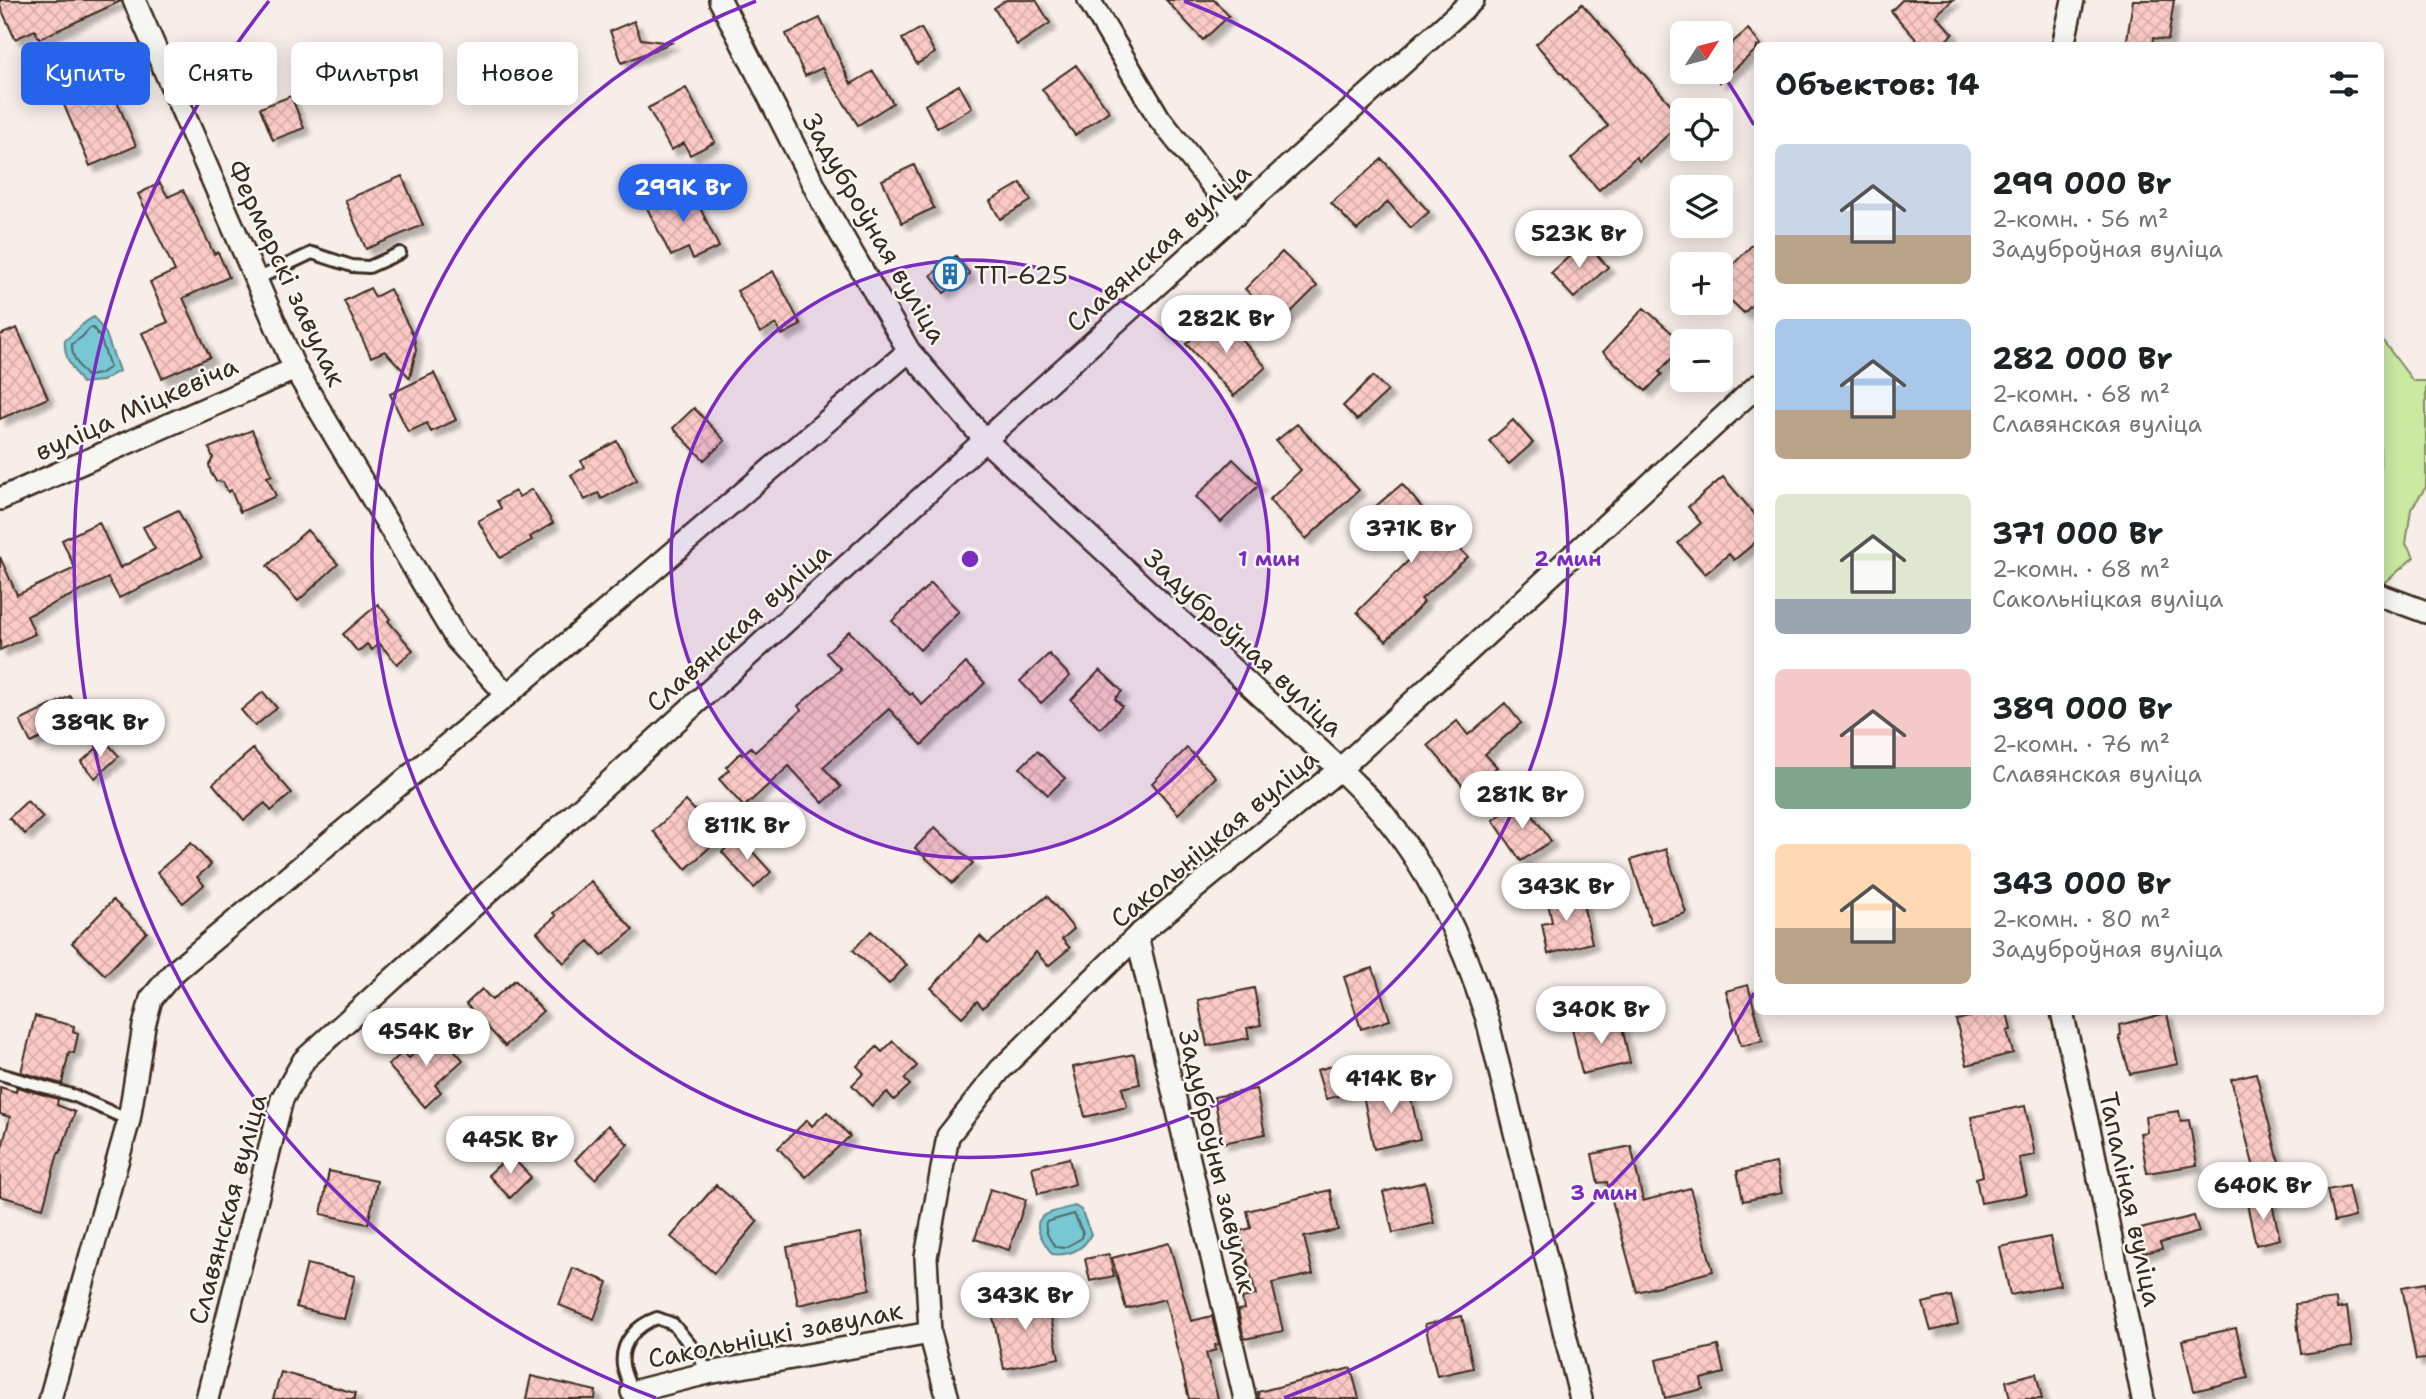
<!DOCTYPE html>
<html lang="ru">
<meta charset="utf-8">
<style>
body{margin:0;font-family:"Shantell Sans",sans-serif;background:#f6f6f6;color:#202124;height:100vh;display:flex;flex-direction:column;font-size:26px;white-space:nowrap}
*{box-sizing:border-box;margin:0}
p{font-size:23px;color:#757577}
.icon{flex:none;width:38px;height:38px;fill:none;stroke:currentColor;stroke-width:2;stroke-linecap:round;stroke-linejoin:round}
.map{position:relative;flex:1;overflow:hidden}
.details{position:absolute;left:1754px;top:42px;width:630px;height:973px;display:flex;flex-direction:column;background:#fff;border-radius:10px;box-shadow:0 4px 18px #0003}
.details>*{flex:none}
.hud{position:absolute;left:21px;top:42px;width:665px;height:63px;display:flex;gap:14px}
.needle{width:46px;rotate:54deg}
.controls{position:absolute;left:1670px;top:21px;display:grid;gap:14px}
.controls a{display:grid;place-items:center;width:63px;height:63px;border-radius:10px;background:#fff;box-shadow:0 4px 18px #0003;font-size:35px}
.price{position:absolute;translate:-50% -60px;padding:0 16px;border-radius:24px;background:#fff;color:#222;font-size:23px;line-height:46px;filter:drop-shadow(0 2px 4px #0008)}
.price::after{content:'';position:absolute;left:50%;top:42px;width:21px;height:16px;margin-left:-10px;background:inherit;clip-path:polygon(0 0,100% 0,50% 100%)}
.price.selected{background:#2563eb;color:#fff}
ul{padding:0;list-style:none}
li{display:flex;align-items:center;gap:21px;height:175px;padding:0 21px}
li span{display:grid;place-items:center;flex:none;width:196px;height:140px;border-radius:10px;color:#555}
li>.icon{margin-inline-start:auto}
span .icon{width:84px;height:84px;fill:#fffc;stroke-width:1}
li b{font-size:30px}
h2{display:flex;justify-content:space-between;align-items:center;height:84px;padding:0 21px;font-size:30px}
.chip{padding:0 24px;border-radius:10px;background:#fff;box-shadow:0 4px 18px #0003;font-size:24px;line-height:63px}
.chip.selected{background:#2563eb;color:#fff}
.map>svg:first-child{display:block}
.green{fill:#cae9a1;stroke:#828a60;stroke-width:2}
.water{fill:#78c8d4;stroke:#60898b;stroke-width:2}
.lines{fill:none;stroke-linecap:round;stroke-linejoin:round}
.shore{stroke:#536967;stroke-width:2}
.building{fill:url(#building-cross-hatch);stroke:#3b2a1e;stroke-width:2;filter:url(#shadow)}
.service-casing{stroke:#3b2a1e;stroke-width:16}
.minor-casing{stroke:#3b2a1e;stroke-width:26}
.service{stroke:#f6f6f2;stroke-width:10}
.minor{stroke:#f6f6f2;stroke-width:21}
.ring{fill:none;stroke:#7b2cbf;stroke-width:3.5}
.labels{text-anchor:middle;dominant-baseline:central;stroke-width:5;stroke-linejoin:round;paint-order:stroke}
.street-label{font-size:26px;fill:#3b2a1e;stroke:#f6f6f2}
.poi-label{font-size:26px;fill:#3b2a1e;stroke:#f6f6f2;text-anchor:start}
.centre{fill:#7b2cbf;stroke:#f6f6f2;stroke-width:3.5}
.ring-label{font-size:21px;text-anchor:middle;font-weight:bold;fill:#7b2cbf;stroke:#f6f6f2;stroke-width:5;stroke-linejoin:round;paint-order:stroke}
</style>
<div class="map">
<svg width="2426" height="1399" viewBox="0 0 2426 1399">
<defs>
<pattern id="building-cross-hatch" width="8" height="8" patternUnits="userSpaceOnUse" patternTransform="scale(1.75)"><rect width="8" height="8" fill="#fbcac7"/><path d="M0 0l8 8M0 8l8-8" fill="none" stroke="#d8aeaa"/></pattern>
<filter id="shadow"><feDropShadow dx="6" dy="6" stdDeviation="2" flood-color="#0004"/></filter>
</defs>
<rect width="100%" height="100%" fill="#f7ede9"/>
<filter id="ink" filterUnits="userSpaceOnUse"><feTurbulence type="fractalNoise" baseFrequency=".0143" numOctaves="2"/><feDisplacementMap in="SourceGraphic" scale="14" xChannelSelector="R" yChannelSelector="G"/><feConvolveMatrix kernelMatrix="1 2 1 2 8 2 1 2 1" color-interpolation-filters="sRGB"/></filter>
<g filter="url(#ink)">
<path class="green" d="M 2380,337 L 2413,381 L 2426,381 L 2426,487 L 2411,509 L 2406,544 L 2414,557 L 2386,582 L 2380,581 Z"/>
<path class="water" d="M 94,317 L 106,334 L 119,371 L 102,381 L 82,383 C 73,370 63,356 65,340 C 76,333 82,322 94,317 Z
M 1075,1206 L 1081,1210 L 1091,1234 C 1084,1250 1068,1256 1052,1254 C 1025,1217 1039,1215 1075,1206 Z"/>
<g class="lines">
<path class="shore" d="M 90,328 L 93,328 L 100,337 L 110,367 L 100,374 L 87,376 C 79,369 71,354 72,344 L 82,337 Z
M 1074,1214 L 1083,1233 L 1082,1238 L 1064,1248 L 1056,1247 C 1050,1241 1044,1231 1046,1222 Z"/>
</g>
<path class="building" d="M 0,0 L 121,0 L 121,1 L 39,39 L 35,30 L 15,39 L 0,6 Z
M 1006,0 L 1036,0 L 1050,23 L 1017,45 L 994,8 Z
M 1166,0 L 1214,0 L 1229,16 L 1203,40 Z
M 1902,0 L 1953,0 L 1936,15 L 1953,34 L 1939,46 L 1922,46 L 1891,11 Z
M 2133,0 L 2174,0 L 2168,40 L 2153,38 L 2152,46 L 2126,46 Z
M 1582,4 L 1682,117 L 1682,122 L 1639,161 L 1636,157 L 1599,190 L 1571,159 L 1608,126 L 1536,44 Z
M 820,18 L 851,84 L 873,71 L 893,103 L 858,125 L 822,68 L 805,76 L 786,34 Z
M 634,21 L 641,39 L 671,43 L 622,63 L 610,31 Z
M 921,28 L 935,53 L 917,64 L 902,39 Z
M 1748,29 L 1761,45 L 1757,46 L 1757,49 L 1720,82 L 1720,53 Z
M 101,64 L 136,146 L 90,166 L 55,84 Z
M 1076,65 L 1109,111 L 1075,135 L 1042,89 Z
M 959,85 L 972,108 L 937,128 L 925,105 Z
M 686,88 L 715,142 L 690,155 L 684,143 L 671,150 L 648,108 Z
M 291,96 L 304,128 L 273,140 L 260,108 Z
M 1382,159 L 1429,212 L 1411,228 L 1388,202 L 1357,230 L 1331,203 Z
M 914,165 L 934,208 L 902,223 L 882,180 Z
M 402,176 L 423,225 L 366,249 L 345,200 Z
M 160,183 L 168,197 L 183,190 L 214,254 L 218,252 L 229,277 L 183,298 L 210,357 L 162,378 L 142,333 L 168,322 L 150,282 L 175,271 L 138,194 Z
M 1021,183 L 1031,201 L 1000,219 L 990,201 Z
M 689,185 L 719,247 L 693,259 L 688,248 L 671,256 L 646,206 Z
M 1757,240 L 1757,300 L 1744,313 L 1720,290 L 1720,278 Z
M 1585,242 L 1608,267 L 1574,298 L 1551,273 Z
M 1282,252 L 1317,286 L 1279,324 L 1245,289 Z
M 956,256 L 970,274 L 944,293 L 931,275 Z
M 773,271 L 801,325 L 782,335 L 776,324 L 760,333 L 737,291 Z
M 370,288 L 375,297 L 390,289 L 414,337 L 416,350 L 410,378 L 385,351 L 371,357 L 344,301 Z
M 1644,308 L 1682,342 L 1682,347 L 1659,372 L 1662,374 L 1646,391 L 1603,352 Z
M 1219,314 L 1266,367 L 1234,396 L 1186,344 Z
M 17,328 L 48,398 L 0,419 L 0,335 Z
M 434,373 L 456,420 L 431,432 L 427,423 L 408,432 L 390,394 Z
M 1373,376 L 1388,391 L 1357,420 L 1343,406 Z
M 694,408 L 725,441 L 704,460 L 673,428 Z
M 1513,420 L 1533,443 L 1509,464 L 1489,441 Z
M 1297,424 L 1359,490 L 1306,539 L 1269,500 L 1301,470 L 1276,441 Z
M 252,430 L 272,475 L 267,477 L 276,496 L 240,512 L 231,490 L 228,492 L 223,482 L 216,481 L 211,473 L 209,465 L 213,458 L 209,448 Z
M 617,441 L 637,480 L 602,499 L 598,493 L 585,500 L 571,475 L 585,467 L 581,461 Z
M 1233,459 L 1259,485 L 1221,522 L 1196,497 Z
M 1723,477 L 1757,517 L 1757,541 L 1734,560 L 1729,554 L 1705,574 L 1678,543 L 1701,523 L 1688,507 Z
M 1402,484 L 1439,528 L 1468,557 L 1421,599 L 1424,602 L 1386,641 L 1357,612 L 1421,548 L 1396,521 L 1391,525 L 1376,506 Z
M 532,489 L 553,523 L 530,537 L 532,540 L 500,558 L 478,521 L 501,508 L 497,501 L 515,491 L 519,497 Z
M 178,510 L 202,557 L 119,598 L 108,578 L 27,616 L 35,634 L 0,650 L 0,557 L 17,595 L 75,568 L 62,540 L 99,522 L 120,568 L 155,549 L 143,527 Z
M 307,530 L 338,564 L 298,601 L 267,566 Z
M 931,583 L 959,611 L 920,650 L 892,621 Z
M 378,604 L 390,619 L 388,621 L 413,650 L 397,664 L 379,643 L 372,650 L 367,644 L 358,652 L 343,634 Z
M 849,631 L 910,695 L 912,693 L 922,705 L 966,663 L 985,683 L 922,745 L 889,709 L 823,767 L 841,787 L 823,803 L 789,766 L 744,807 L 719,779 L 729,770 L 726,767 L 740,753 L 742,755 L 751,747 L 755,752 L 801,710 L 798,706 L 841,669 L 826,653 Z
M 1049,654 L 1070,676 L 1041,703 L 1020,681 Z
M 1100,670 L 1122,691 L 1115,699 L 1122,706 L 1100,729 L 1071,700 Z
M 263,692 L 277,708 L 255,726 L 241,710 Z
M 70,696 L 81,718 L 31,743 L 20,721 Z
M 1505,703 L 1521,723 L 1485,754 L 1497,767 L 1468,792 L 1428,745 L 1457,721 L 1468,735 Z
M 105,741 L 119,756 L 95,778 L 81,762 Z
M 1187,748 L 1216,777 L 1178,814 L 1152,783 Z
M 253,749 L 292,793 L 271,811 L 265,803 L 244,820 L 213,784 Z
M 1037,751 L 1065,778 L 1048,795 L 1020,768 Z
M 1522,800 L 1551,841 L 1521,861 L 1493,820 Z
M 27,801 L 43,817 L 25,834 L 9,818 Z
M 686,801 L 720,838 L 686,869 L 653,831 Z
M 935,827 L 973,863 L 953,883 L 915,848 Z
M 739,837 L 771,872 L 754,888 L 722,852 Z
M 191,843 L 211,865 L 197,877 L 204,885 L 183,903 L 157,872 Z
M 1666,849 L 1686,913 L 1651,924 L 1631,860 Z
M 591,881 L 633,930 L 602,956 L 589,941 L 564,963 L 537,932 L 556,916 L 553,913 Z
M 1580,891 L 1592,943 L 1548,954 L 1542,924 L 1552,922 L 1547,898 Z
M 1047,896 L 1074,929 L 1062,939 L 1070,948 L 1048,966 L 1036,952 L 983,1008 L 977,1001 L 962,1017 L 931,988 L 980,936 L 988,944 Z
M 113,900 L 147,932 L 105,975 L 72,943 Z
M 871,931 L 907,965 L 889,984 L 853,950 Z
M 1373,968 L 1390,1020 L 1361,1029 L 1344,977 Z
M 515,980 L 543,1011 L 505,1046 L 466,1004 L 482,989 L 492,1000 Z
M 1748,985 L 1763,1041 L 1741,1046 L 1726,991 Z
M 1254,988 L 1261,1025 L 1247,1028 L 1249,1038 L 1207,1046 L 1198,1000 Z
M 1991,1012 L 2007,1012 L 2011,1030 L 2007,1031 L 2013,1053 L 1967,1065 L 1956,1020 Z
M 2167,1013 L 2178,1064 L 2130,1074 L 2119,1037 L 2121,1035 L 2120,1025 Z
M 35,1016 L 74,1026 L 73,1032 L 78,1034 L 74,1053 L 69,1052 L 62,1084 L 21,1072 Z
M 1620,1018 L 1630,1063 L 1582,1074 L 1572,1028 Z
M 438,1032 L 463,1060 L 435,1085 L 441,1092 L 425,1107 L 388,1065 L 403,1052 L 409,1058 Z
M 893,1041 L 917,1066 L 904,1079 L 910,1085 L 894,1100 L 887,1092 L 872,1106 L 852,1085 L 864,1073 L 857,1066 L 877,1047 L 882,1052 Z
M 1134,1054 L 1140,1084 L 1122,1088 L 1127,1107 L 1085,1117 L 1073,1067 Z
M 1343,1063 L 1352,1092 L 1326,1099 L 1317,1070 Z
M 2256,1073 L 2280,1166 L 2255,1172 L 2231,1079 Z
M 1407,1080 L 1420,1139 L 1374,1149 L 1362,1090 Z
M 0,1087 L 16,1092 L 17,1087 L 58,1099 L 57,1105 L 75,1112 L 60,1153 L 58,1153 L 43,1208 L 0,1196 L 0,1155 L 10,1117 L 0,1114 Z
M 1256,1089 L 1265,1134 L 1223,1143 L 1214,1097 Z
M 2025,1106 L 2035,1155 L 2019,1158 L 2027,1194 L 1981,1203 L 1976,1178 L 1983,1176 L 1971,1117 Z
M 2179,1111 L 2181,1121 L 2189,1120 L 2197,1165 L 2147,1173 L 2140,1133 L 2147,1132 L 2145,1116 Z
M 827,1112 L 850,1136 L 806,1177 L 778,1148 L 807,1120 L 812,1126 Z
M 608,1125 L 628,1144 L 595,1179 L 575,1160 Z
M 1631,1146 L 1643,1201 L 1690,1188 L 1713,1271 L 1637,1292 L 1607,1182 L 1598,1183 L 1592,1154 Z
M 510,1155 L 531,1177 L 510,1198 L 488,1175 Z
M 1069,1158 L 1075,1184 L 1038,1194 L 1032,1167 Z
M 1776,1163 L 1782,1193 L 1743,1201 L 1737,1171 Z
M 329,1171 L 377,1181 L 368,1224 L 321,1214 Z
M 1425,1182 L 1434,1223 L 1393,1233 L 1383,1192 Z
M 716,1185 L 758,1221 L 714,1273 L 671,1237 Z
M 2348,1186 L 2355,1217 L 2334,1222 L 2327,1190 Z
M 990,1189 L 1026,1200 L 1009,1250 L 975,1239 Z
M 1330,1190 L 1338,1230 L 1304,1237 L 1313,1274 L 1272,1283 L 1283,1331 L 1244,1339 L 1238,1310 L 1244,1309 L 1242,1298 L 1256,1295 L 1240,1231 L 1251,1228 L 1247,1211 Z
M 2271,1199 L 2280,1239 L 2256,1245 L 2247,1204 Z
M 2194,1216 L 2199,1232 L 2160,1243 L 2162,1249 L 2143,1253 L 2136,1230 Z
M 861,1233 L 870,1289 L 798,1305 L 787,1247 Z
M 2050,1237 L 2060,1285 L 2010,1295 L 2000,1247 Z
M 1169,1243 L 1191,1321 L 1212,1316 L 1219,1344 L 1215,1345 L 1216,1350 L 1206,1353 L 1218,1399 L 1189,1399 L 1165,1299 L 1126,1309 L 1112,1258 Z
M 1109,1254 L 1114,1276 L 1090,1281 L 1085,1259 Z
M 307,1264 L 355,1276 L 344,1319 L 296,1307 Z
M 573,1268 L 608,1282 L 594,1319 L 559,1305 Z
M 2426,1283 L 2426,1359 L 2416,1360 L 2402,1287 Z
M 1046,1293 L 1059,1358 L 1004,1369 L 992,1312 L 999,1311 L 998,1304 Z
M 1951,1296 L 1958,1324 L 1931,1331 L 1923,1303 Z
M 2336,1299 L 2337,1309 L 2347,1307 L 2352,1347 L 2301,1354 L 2295,1304 Z
M 1462,1316 L 1473,1368 L 1437,1376 L 1425,1324 Z
M 2236,1328 L 2248,1378 L 2194,1391 L 2182,1340 Z
M 1718,1346 L 1724,1373 L 1701,1379 L 1703,1389 L 1665,1398 L 1656,1360 Z
M 1351,1368 L 1359,1399 L 1259,1399 L 1258,1392 Z
M 281,1372 L 355,1393 L 355,1399 L 273,1399 Z
M 2036,1373 L 2042,1399 L 2010,1399 L 2006,1381 Z
M 531,1376 L 596,1391 L 595,1399 L 526,1399 Z"/>
<g class="lines">
<defs>
<path id="service" d="M 257,279 L 312,253 L 352,266 L 369,267 L 400,253
M 0,1074 L 75,1096 L 129,1120
M 632,1392 C 629,1383 624,1373 623,1365 C 620,1342 637,1325 657,1318 L 673,1324 L 697,1353 L 708,1373"/>
<path id="minor" d="M 134,0 L 295,369 L 457,640 L 507,695
M 720,0 L 824,205 L 909,351 L 985,440 L 1340,769 C 1353,783 1368,796 1381,811 C 1431,871 1464,945 1487,1019 L 1581,1399
M 1089,0 L 1159,118 L 1236,215
M 2063,46 L 2073,0
M 0,499 L 295,369
M 2380,595 L 2426,612
M 1137,936 L 1245,1399
M 2062,1012 L 2091,1138 L 2143,1399
M 632,1392 L 708,1373 L 930,1333
M 50,1399 L 129,1120 L 144,1026 L 151,999 L 173,973 L 507,695 L 909,351
M 207,1399 L 282,1099 L 304,1060 L 985,440 L 1473,0
M 948,1399 L 930,1333 L 926,1257 L 948,1136 L 1000,1070 L 1137,936 L 1340,769 L 1757,386"/>
</defs>
<use href="#service" class="service-casing"/>
<use href="#minor" class="minor-casing"/>
<use href="#service" class="service"/>
<use href="#minor" class="minor"/>
</g>
</g>
<circle cx="970" cy="559" r="299" fill="#7b2cbf" fill-opacity=".12"/>
<g class="ring">
<circle cx="970" cy="559" r="299"/>
<path d="M1184 1A598 598 0 1 1 756 1"/>
<path d="M1754 993A896 896 0 0 1 1284 1398M656 1398A896 896 0 0 1 269 1M1721 71A896 896 0 0 1 1754 125"/>
</g>
<defs>
<symbol id="building-ring" viewBox="-11 -11 22 22"><circle r="9.5" fill="#f6f6f2" stroke="#1f6fb2" stroke-width="1.5"/><path d="M-4-6H4V6H1V3H-1V6H-4ZM-2.5-4.3h1.7v1.8h-1.7ZM.8-4.3h1.7v1.8H.8ZM-2.5-1h1.7V.8h-1.7ZM.8-1h1.7V.8H.8Z" fill="#1f6fb2"/></symbol>
</defs>
<g fill-rule="evenodd">
<use href="#building-ring" x="931" y="255" width="38" height="38"/>
</g>
<g class="labels">
<g class="street-label">
<text transform="translate(875 228) rotate(60)">Задуброўная вуліца</text>
<text transform="translate(1158 247) rotate(-42)">Славянская вуліца</text>
<text transform="translate(287 273) rotate(65)">Фермерскі завулак</text>
<text transform="translate(136 408) rotate(-24)">вуліца Міцкевіча</text>
<text transform="translate(738 627) rotate(-42)">Славянская вуліца</text>
<text transform="translate(1244 642) rotate(43)">Задуброўная вуліца</text>
<text transform="translate(1214 838) rotate(-40)">Сакольніцкая вуліца</text>
<text transform="translate(1218 1161) rotate(77)">Задуброўны завулак</text>
<text transform="translate(2131 1199) rotate(78)">Тапаліная вуліца</text>
<text transform="translate(227 1209) rotate(-75)">Славянская вуліца</text>
<text transform="translate(775 1334) rotate(-11)">Сакольніцкі завулак</text>
</g>
<g class="poi-label">
<text x="974" y="274">ТП-625</text>
</g>
</g>
<circle cx="970" cy="559" r="10" class="centre"/>
<g class="ring-label">
<text x="1269" y="566">1 мин</text>
<text x="1568" y="566">2 мин</text>
<text x="1604" y="1200">3 мин</text>
</g>
</svg>
<div class="controls">
<a><svg class="needle" viewBox="-14 -14 28 28"><path d="M0-13l5 13h-10z" fill="#e53935"/><path d="M0 13l5-13h-10z" fill="#757577"/></svg></a>
<a><svg class="icon" aria-label="locate" viewBox="0 0 24 24"><circle cx="12" cy="12" r="6"/><path d="M12 2v4M12 18v4M2 12h4M18 12h4"/></svg></a>
<a><svg class="icon" aria-label="layers" viewBox="0 0 24 24"><path d="M12 4l9 5-9 5-9-5zM3 14l9 5 9-5"/></svg></a>
<a>+</a>
<a>−</a>
</div>
<b class="price selected" style="left:683px;top:224px">299K Br</b>
<b class="price" style="left:1579px;top:270px">523K Br</b>
<b class="price" style="left:1226px;top:355px">282K Br</b>
<b class="price" style="left:1411px;top:565px">371K Br</b>
<b class="price" style="left:100px;top:759px">389K Br</b>
<b class="price" style="left:1522px;top:831px">281K Br</b>
<b class="price" style="left:747px;top:862px">811K Br</b>
<b class="price" style="left:1566px;top:923px">343K Br</b>
<b class="price" style="left:1601px;top:1046px">340K Br</b>
<b class="price" style="left:426px;top:1068px">454K Br</b>
<b class="price" style="left:1391px;top:1115px">414K Br</b>
<b class="price" style="left:510px;top:1176px">445K Br</b>
<b class="price" style="left:2263px;top:1222px">640K Br</b>
<b class="price" style="left:1025px;top:1332px">343K Br</b>
<div class="hud">
<a class="chip selected">Купить</a>
<a class="chip">Снять</a>
<a class="chip">Фильтры</a>
<a class="chip">Новое</a>
</div>
<section class="details">
<h2>Объектов: 14<svg class="icon" aria-label="filters" viewBox="0 0 24 24"><path d="M4 7h16M4 17h16"/><circle cx="9" cy="7" r="2"/><circle cx="15" cy="17" r="2"/></svg></h2>
<ul>
<li><span style="background:linear-gradient(#c9d6e8 65%,#b9a48a 0)"><svg class="icon" aria-label="home" viewBox="0 0 24 24"><path d="M3 11l9-7 9 7M6 9v11h12V9"/></svg></span><div><b>299 000 Br</b><p>2-комн. · 56 m²</p><p>Задуброўная вуліца</p></div></li>
<li><span style="background:linear-gradient(#a9c7e8 65%,#b9a48a 0)"><svg class="icon" aria-label="home" viewBox="0 0 24 24"><path d="M3 11l9-7 9 7M6 9v11h12V9"/></svg></span><div><b>282 000 Br</b><p>2-комн. · 68 m²</p><p>Славянская вуліца</p></div></li>
<li><span style="background:linear-gradient(#dfe7d0 75%,#9aa5b1 0)"><svg class="icon" aria-label="home" viewBox="0 0 24 24"><path d="M3 11l9-7 9 7M6 9v11h12V9"/></svg></span><div><b>371 000 Br</b><p>2-комн. · 68 m²</p><p>Сакольніцкая вуліца</p></div></li>
<li><span style="background:linear-gradient(#f6c9c9 70%,#7fa58c 0)"><svg class="icon" aria-label="home" viewBox="0 0 24 24"><path d="M3 11l9-7 9 7M6 9v11h12V9"/></svg></span><div><b>389 000 Br</b><p>2-комн. · 76 m²</p><p>Славянская вуліца</p></div></li>
<li><span style="background:linear-gradient(#ffd9b3 60%,#b9a48a 0)"><svg class="icon" aria-label="home" viewBox="0 0 24 24"><path d="M3 11l9-7 9 7M6 9v11h12V9"/></svg></span><div><b>343 000 Br</b><p>2-комн. · 80 m²</p><p>Задуброўная вуліца</p></div></li>
</ul>
</section>
</div>
